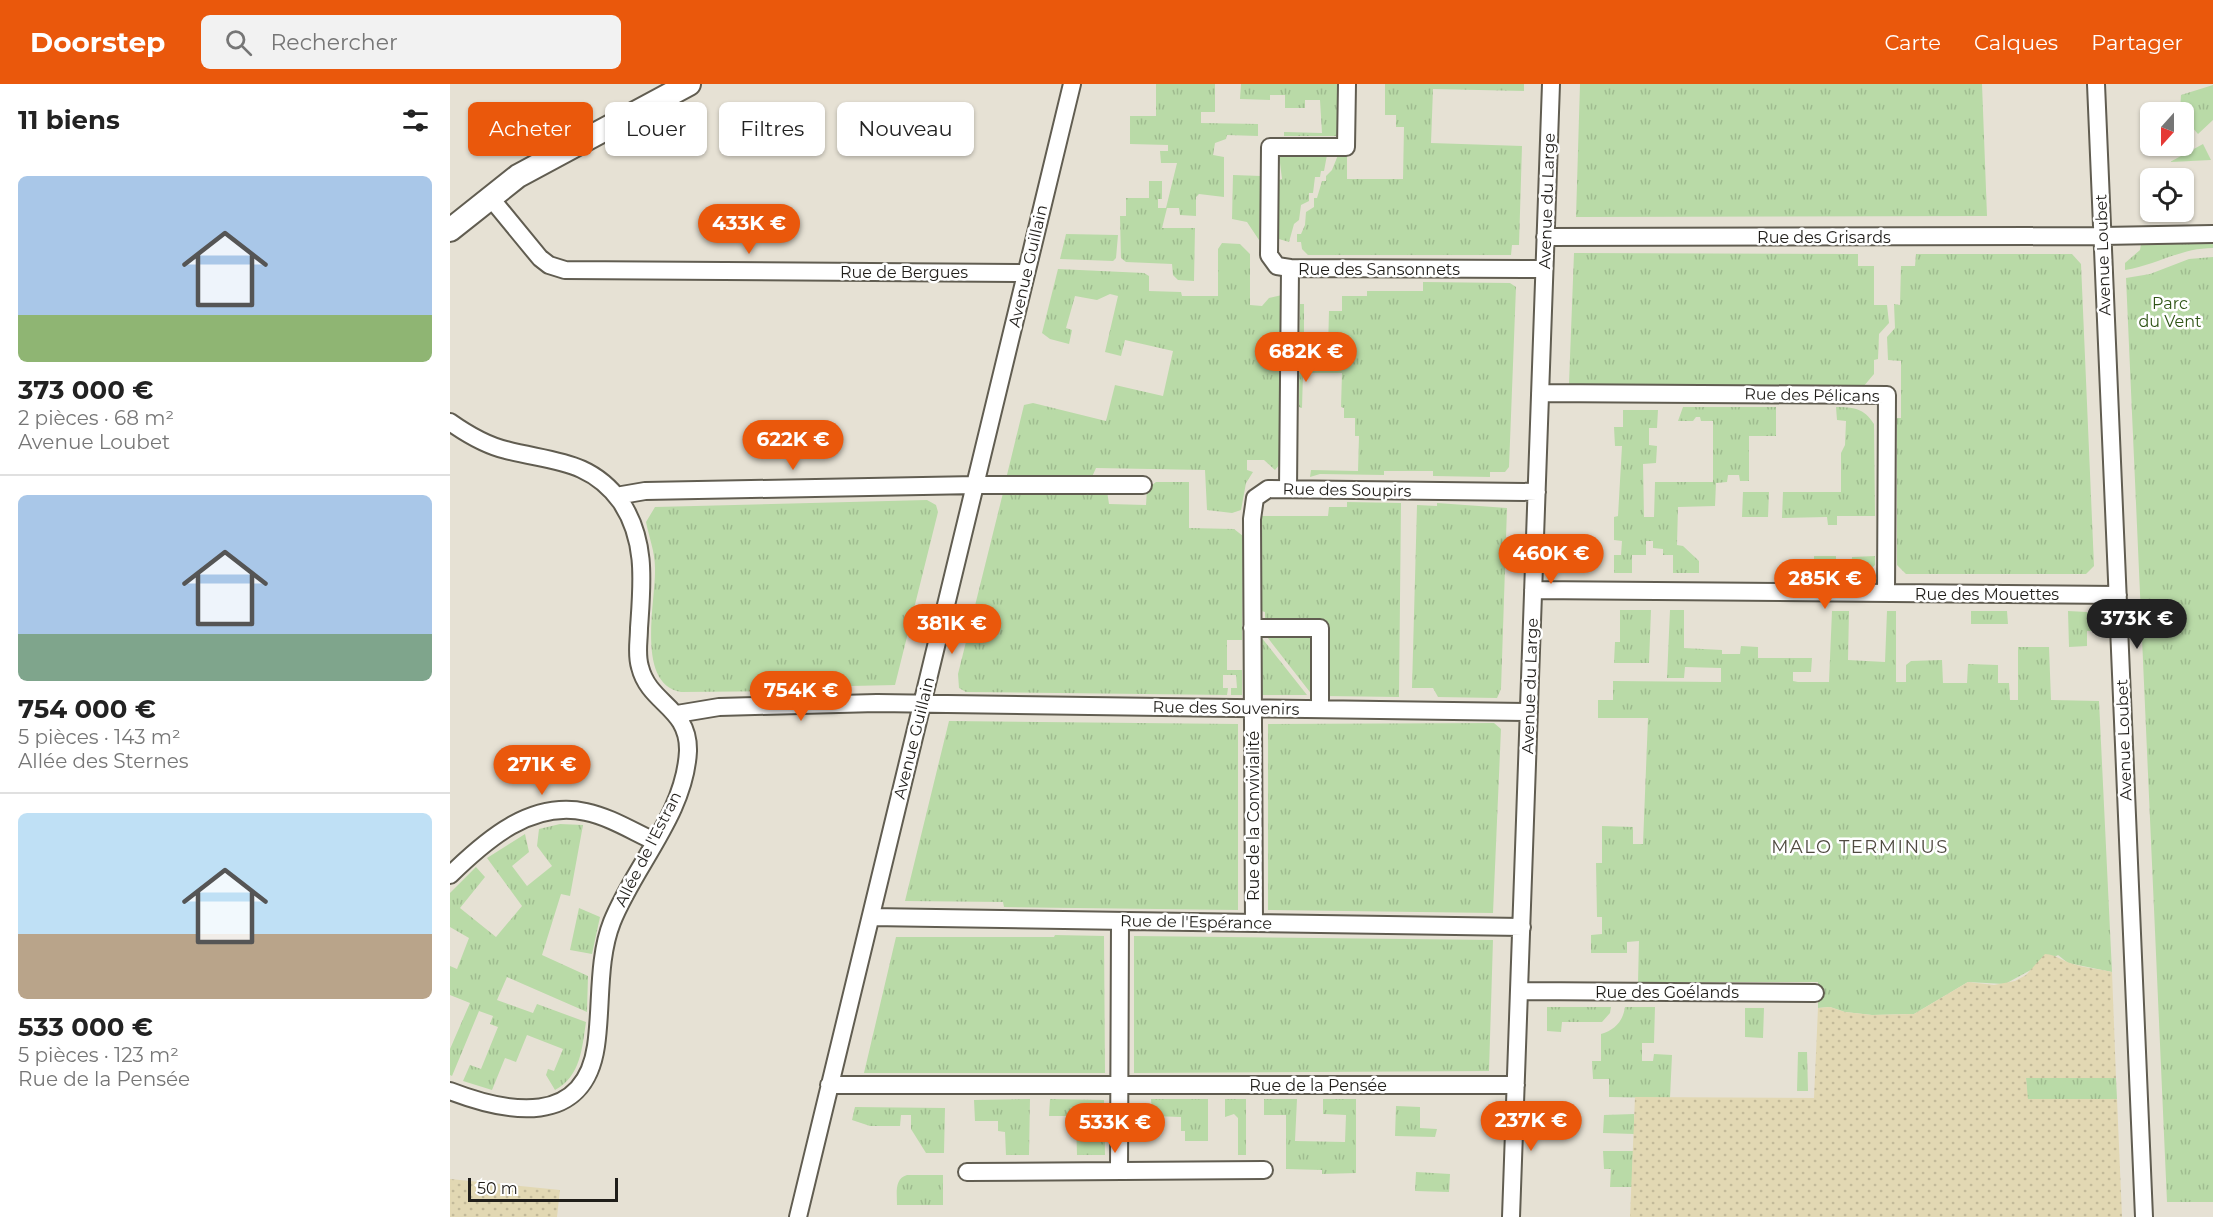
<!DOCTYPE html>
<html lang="fr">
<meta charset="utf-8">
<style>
body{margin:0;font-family:Montserrat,sans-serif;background:#f2f2f2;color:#222;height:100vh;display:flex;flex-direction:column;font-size:22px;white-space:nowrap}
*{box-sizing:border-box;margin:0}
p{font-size:20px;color:#767676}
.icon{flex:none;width:33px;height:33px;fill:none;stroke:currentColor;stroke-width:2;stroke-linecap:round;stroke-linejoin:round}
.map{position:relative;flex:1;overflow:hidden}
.details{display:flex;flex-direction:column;background:#fff;width:450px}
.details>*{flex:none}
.hud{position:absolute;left:18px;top:18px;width:570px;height:54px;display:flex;gap:12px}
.needle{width:39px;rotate:201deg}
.buttons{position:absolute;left:1690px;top:18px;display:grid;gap:12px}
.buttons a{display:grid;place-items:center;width:54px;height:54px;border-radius:9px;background:#fff;box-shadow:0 2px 4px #0004;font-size:30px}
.scale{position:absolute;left:18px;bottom:15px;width:150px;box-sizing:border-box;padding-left:6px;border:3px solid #201e1a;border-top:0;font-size:16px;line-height:21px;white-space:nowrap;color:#201e1a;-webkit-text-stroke:4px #fff;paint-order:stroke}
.price{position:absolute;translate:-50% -51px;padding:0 14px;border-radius:21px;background:#ea580c;color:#fff;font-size:20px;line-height:39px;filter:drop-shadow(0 2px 3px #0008)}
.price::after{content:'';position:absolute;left:50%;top:36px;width:18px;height:14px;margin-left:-9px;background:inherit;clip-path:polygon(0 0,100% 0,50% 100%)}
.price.on{background:#222;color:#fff}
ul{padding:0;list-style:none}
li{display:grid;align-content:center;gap:12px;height:318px;padding:0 18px}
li+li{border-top:2px solid #e0e0e0}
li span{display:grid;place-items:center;height:186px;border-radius:9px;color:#555}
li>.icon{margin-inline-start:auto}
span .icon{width:108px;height:108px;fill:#fffc;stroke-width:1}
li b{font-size:26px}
h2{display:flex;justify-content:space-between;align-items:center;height:72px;padding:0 18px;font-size:26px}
.chip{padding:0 21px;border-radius:9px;background:#fff;box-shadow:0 2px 4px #0004;font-size:21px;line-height:54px}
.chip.on{background:#ea580c;color:#fff}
header{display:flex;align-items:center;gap:36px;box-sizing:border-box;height:84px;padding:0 30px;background:#ea580c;color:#fff}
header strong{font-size:28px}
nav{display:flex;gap:33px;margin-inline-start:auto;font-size:21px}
.search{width:420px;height:54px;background:#f2f2f2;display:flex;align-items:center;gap:15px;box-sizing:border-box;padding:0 21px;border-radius:9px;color:#767676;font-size:22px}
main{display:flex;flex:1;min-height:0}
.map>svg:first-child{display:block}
.grass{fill:url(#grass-tufts)}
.sand{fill:url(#sand-dots)}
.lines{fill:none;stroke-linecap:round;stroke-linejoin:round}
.street-casing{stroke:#615d51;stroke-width:20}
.secondary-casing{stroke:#615d51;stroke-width:26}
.street{stroke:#fff;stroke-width:16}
.secondary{stroke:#fff;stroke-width:22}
.labels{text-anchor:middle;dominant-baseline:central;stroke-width:5;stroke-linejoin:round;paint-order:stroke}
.street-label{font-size:16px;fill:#201e1a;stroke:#fff}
.park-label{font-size:16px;fill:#2f5416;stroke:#fff}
.neighbourhood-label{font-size:18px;letter-spacing:1.5px;fill:#4f4a40;stroke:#fff}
</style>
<header>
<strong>Doorstep</strong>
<div class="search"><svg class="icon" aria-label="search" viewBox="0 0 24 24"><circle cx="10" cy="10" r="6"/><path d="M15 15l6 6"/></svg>Rechercher</div>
<nav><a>Carte</a><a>Calques</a><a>Partager</a></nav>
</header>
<main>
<section class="details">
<h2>11 biens<svg class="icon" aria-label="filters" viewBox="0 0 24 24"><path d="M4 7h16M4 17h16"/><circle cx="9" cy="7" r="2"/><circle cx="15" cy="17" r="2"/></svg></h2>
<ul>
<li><span style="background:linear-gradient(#a9c7e8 75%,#8fb573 0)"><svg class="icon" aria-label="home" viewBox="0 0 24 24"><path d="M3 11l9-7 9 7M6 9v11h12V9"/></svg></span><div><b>373 000 €</b><p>2 pièces · 68 m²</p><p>Avenue Loubet</p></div></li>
<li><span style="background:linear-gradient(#a9c7e8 75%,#7fa58c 0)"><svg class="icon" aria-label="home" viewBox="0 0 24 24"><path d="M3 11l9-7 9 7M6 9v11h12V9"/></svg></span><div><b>754 000 €</b><p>5 pièces · 143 m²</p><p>Allée des Sternes</p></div></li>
<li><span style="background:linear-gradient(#bfe0f5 65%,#b9a48a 0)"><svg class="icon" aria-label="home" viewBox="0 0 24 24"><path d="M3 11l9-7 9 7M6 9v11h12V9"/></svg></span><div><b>533 000 €</b><p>5 pièces · 123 m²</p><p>Rue de la Pensée</p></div></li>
</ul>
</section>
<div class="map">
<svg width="1763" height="1133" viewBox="0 0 1763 1133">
<defs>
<pattern id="grass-tufts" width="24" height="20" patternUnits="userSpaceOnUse" patternTransform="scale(1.5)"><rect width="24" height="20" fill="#b9daa7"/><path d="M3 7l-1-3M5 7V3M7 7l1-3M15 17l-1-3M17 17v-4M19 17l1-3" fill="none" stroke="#9fbb8f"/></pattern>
<pattern id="sand-dots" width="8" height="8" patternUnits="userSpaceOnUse" patternTransform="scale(1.5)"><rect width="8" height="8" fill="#e2d8b3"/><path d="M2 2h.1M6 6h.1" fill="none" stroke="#c2b999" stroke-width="1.8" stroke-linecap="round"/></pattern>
</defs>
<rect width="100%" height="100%" fill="#e6e1d4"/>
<path class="grass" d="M 706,0 L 765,0 L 765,28 L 751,28 L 751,39 L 808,40 L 808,52 L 777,51 L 776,55 L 765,59 L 763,71 L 774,73 L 774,113 L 749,110 L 746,113 L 746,132 L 730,131 L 729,124 L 717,124 L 712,144 L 745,144 L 744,197 L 728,196 L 723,191 L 722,180 L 676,178 L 671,174 L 670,132 L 676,132 L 676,114 L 699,114 L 699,97 L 712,97 L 712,115 L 708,115 L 708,124 L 716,124 L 727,79 L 711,79 L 710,67 L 718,67 L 718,61 L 680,60 L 680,32 L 706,32 Z
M 791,0 L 888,0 L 888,52 L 834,52 L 834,48 L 872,49 L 870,16 L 855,16 L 855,24 L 835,24 L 835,11 L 820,11 L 820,16 L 790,15 Z
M 935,0 L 1074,0 L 1074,7 L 983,5 L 981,59 L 1072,62 L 1069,161 L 1062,161 L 1061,171 L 858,171 L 852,165 L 851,158 L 847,158 L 847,150 L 851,150 L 855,141 L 856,128 L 864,123 L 864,114 L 867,114 L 872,97 L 876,97 L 876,92 L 882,86 L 888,71 L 897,71 L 897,95 L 953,95 L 954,43 L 946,43 L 946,31 L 935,31 Z
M 1130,0 L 1532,0 L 1537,132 L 1126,133 Z
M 1763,1 L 1763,36 L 1748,50 L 1734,34 L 1734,28 L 1730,28 L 1731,11 Z
M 1753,60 L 1761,76 L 1720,78 Z
M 829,71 L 877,71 L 874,87 L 871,87 L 870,93 L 865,93 L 863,109 L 859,109 L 859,117 L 851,121 L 849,136 L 844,140 L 839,158 L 829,155 L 829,96 L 832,95 Z
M 783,91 L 811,92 L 809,156 L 797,138 L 782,135 Z
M 616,150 L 668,151 L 666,174 L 663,177 L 610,175 Z
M 1748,158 L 1763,160 L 1763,164 C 1731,164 1706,181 1675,186 L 1675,179 L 1690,166 L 1691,160 Z
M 772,159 L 790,160 L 800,170 L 800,221 L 812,222 L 819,214 L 832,211 L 830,380 L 825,386 L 814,376 L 797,376 L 797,386 L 803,388 L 796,399 L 791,426 L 782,429 L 757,426 L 755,386 L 646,384 L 641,395 L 556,395 L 574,321 L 583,319 L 656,337 L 665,301 L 713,312 L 723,267 L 675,256 L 671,272 L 655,268 L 668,212 L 660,210 L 647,216 L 625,212 L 616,244 L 622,246 L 619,260 L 600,255 L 592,249 L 608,185 L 694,189 L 699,192 L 699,207 L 731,208 L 732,212 L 768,212 L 768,165 Z
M 1124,169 L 1408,170 L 1408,182 L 1424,182 L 1424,221 L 1437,221 L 1439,239 L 1429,250 L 1428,275 L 1424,276 L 1424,290 L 1413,303 L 1119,300 Z
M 1466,170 L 1622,170 L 1631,180 L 1644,482 L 1636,490 L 1456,490 L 1447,481 L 1447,334 L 1451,334 L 1451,277 L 1438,276 L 1437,253 L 1445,244 L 1444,220 L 1450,221 L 1451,182 L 1465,182 Z
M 1763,173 L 1763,1118 L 1717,1118 L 1676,194 L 1700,190 L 1739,175 Z
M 973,198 L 1060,199 L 1066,203 L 1059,383 L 1055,388 L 1040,388 L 1040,393 L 983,392 L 983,387 L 934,387 L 934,391 L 870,390 L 860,393 L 861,386 L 908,387 L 909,352 L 905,352 L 905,334 L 894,334 L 894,324 L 891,323 L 892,289 L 853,289 L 852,324 L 849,323 L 850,220 L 854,220 L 854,264 L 878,265 L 879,227 L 892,227 L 892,212 L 917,212 L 917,207 L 973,207 Z
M 1233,323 L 1326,323 L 1326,352 L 1299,352 L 1299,397 L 1290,397 L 1289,391 L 1278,391 L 1277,398 L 1266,399 L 1265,422 L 1228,423 L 1227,461 L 1233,462 L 1249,477 L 1249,489 L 1223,489 L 1223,471 L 1213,471 L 1213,465 L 1203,464 L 1203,457 L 1196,457 L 1196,471 L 1182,471 L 1182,489 L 1164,489 L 1164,471 L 1171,471 L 1172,457 L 1164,456 L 1164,433 L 1168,432 L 1172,362 L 1165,362 L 1164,343 L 1173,343 L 1173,326 L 1208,326 L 1207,344 L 1199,344 L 1199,361 L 1207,362 L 1206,379 L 1193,380 L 1194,433 L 1204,433 L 1205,398 L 1263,398 L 1263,337 L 1251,337 L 1250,333 L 1246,333 L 1243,337 L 1228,337 Z
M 1386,323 C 1403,323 1414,324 1424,340 L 1425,432 L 1387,432 L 1387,441 L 1378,441 L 1377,433 L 1332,434 L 1333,408 L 1391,408 L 1391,369 L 1395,361 L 1396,337 L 1387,336 Z
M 706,398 L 739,398 L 739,444 L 784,445 L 793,452 L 792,556 L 777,556 L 777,586 L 792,586 L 792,611 L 781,611 L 781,604 L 787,604 L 786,591 L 773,591 L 773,604 L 778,604 L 777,611 L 516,608 L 509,604 L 508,590 L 554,405 L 657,407 L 659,420 L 696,421 L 697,405 Z
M 1293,408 L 1319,408 L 1318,433 L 1292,433 Z
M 477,416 L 486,421 L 488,428 L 445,601 L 358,603 L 357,607 L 231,608 C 185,600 206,517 205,484 C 205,468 199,453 196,438 L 205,423 Z
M 897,418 L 951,419 L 949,613 L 875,612 L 878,539 L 815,538 L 815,528 L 811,527 L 812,432 L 878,432 L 879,423 L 897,423 Z
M 987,419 L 1057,424 L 1051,605 L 1047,614 L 988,613 L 983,604 L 962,604 L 967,421 L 987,422 Z
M 1364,472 L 1386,472 L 1386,490 L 1364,489 Z
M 1425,472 L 1425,481 L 1416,490 L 1401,489 L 1402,473 Z
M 1170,526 L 1201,526 L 1199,579 L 1164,579 L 1165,558 L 1170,558 Z
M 1220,526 L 1234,526 L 1234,564 L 1272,566 L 1272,570 L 1290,570 L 1291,562 L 1308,563 L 1308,574 L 1362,574 L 1361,588 L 1343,588 L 1343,597 L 1348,598 L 1379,598 L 1382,527 L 1399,527 L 1398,576 L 1435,578 L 1437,527 L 1446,527 L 1446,598 L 1456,598 L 1456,581 L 1461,577 L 1492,576 L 1493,599 L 1517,599 L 1518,580 L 1548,581 L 1548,599 L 1559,599 L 1560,616 L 1568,616 L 1568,563 L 1599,563 L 1601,616 L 1649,617 L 1662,888 L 1618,879 L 1608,871 L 1555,900 L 1518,898 L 1464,930 L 1422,931 L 1395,928 L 1380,923 L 1368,924 L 1368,898 L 1188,898 L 1189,857 L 1177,858 L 1177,869 L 1141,869 L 1141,851 L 1152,850 L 1152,833 L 1147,833 L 1146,779 L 1152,779 L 1152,742 L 1183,743 L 1183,760 L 1193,760 L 1198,634 L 1148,634 L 1148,616 L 1163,616 L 1163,597 L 1271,598 L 1271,584 L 1235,583 L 1234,594 L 1217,594 Z
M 1521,527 L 1557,527 L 1558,540 L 1521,540 Z
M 1618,527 L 1637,528 L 1646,537 L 1647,547 L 1637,547 L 1637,562 L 1619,563 Z
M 814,549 L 863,552 L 863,612 Z
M 811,553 L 857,611 L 810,611 Z
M 499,637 L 788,640 L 788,826 L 554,823 L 553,818 L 455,817 Z
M 1044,639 L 1051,645 L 1043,829 L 818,826 L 818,640 Z
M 110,740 L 133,741 L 120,812 L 111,810 L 92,871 L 138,892 L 137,928 L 57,893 L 47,916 L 83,929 L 87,920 L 136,938 C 132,964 131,992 105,1006 L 96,991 L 98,985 L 104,987 L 113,965 L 77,951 L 66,978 L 55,974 L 42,1006 L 13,997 L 20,981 L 31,985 L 48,943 L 40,940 L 43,932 L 29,927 L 2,992 L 0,991 L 0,965 L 20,919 L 0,911 L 0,882 L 7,885 L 19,854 L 0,843 L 0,809 L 26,783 L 35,793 L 10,824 L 46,853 L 72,822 L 37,774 L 75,750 L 79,768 L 62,782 L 77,802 L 102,782 L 87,762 L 89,745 Z
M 129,824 L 150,833 L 142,870 L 120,866 Z
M 605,851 L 654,852 L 655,989 L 414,989 L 446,853 L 604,853 Z
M 684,852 L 1043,856 L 1039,987 L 684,989 Z
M 1097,923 L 1161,923 L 1160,929 L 1152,938 L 1112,938 L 1111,948 L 1097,947 Z
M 1175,923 L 1205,923 L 1204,959 L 1192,959 L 1192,977 L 1203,977 L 1204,970 L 1222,971 L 1220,1014 L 1159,1013 L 1159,995 L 1143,995 L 1142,977 L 1151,977 L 1151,950 C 1165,946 1173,937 1175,923 Z
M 1295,924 L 1314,924 L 1313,954 L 1295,953 Z
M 1348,968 L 1357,968 L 1358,1007 L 1347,1007 Z
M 1576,994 L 1666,994 L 1667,1015 L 1577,1015 Z
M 580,1015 L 579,1071 L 556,1071 L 555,1048 L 548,1047 L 548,1037 L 525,1037 L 524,1016 Z
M 600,1015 L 654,1016 L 655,1071 L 627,1071 L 626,1032 L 599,1032 Z
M 701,1015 L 758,1015 L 758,1057 L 735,1057 L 735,1047 L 731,1047 L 731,1033 L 702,1032 Z
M 775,1015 L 796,1015 L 796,1071 L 788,1071 L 788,1034 L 784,1030 L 775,1033 Z
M 814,1015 L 847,1015 L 845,1057 L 895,1058 L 896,1031 L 873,1030 L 873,1015 L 906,1015 L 906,1089 L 872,1090 L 872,1086 L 836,1085 L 836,1031 L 814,1031 Z
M 946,1022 L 970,1023 L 970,1044 L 987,1045 L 985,1053 L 945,1052 Z
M 405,1023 L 495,1024 L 494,1069 L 476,1069 L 461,1045 L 461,1031 L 451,1031 L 450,1042 L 420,1042 L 402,1036 Z
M 1184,1030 L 1184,1050 L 1153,1049 L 1154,1031 Z
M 1153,1067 L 1183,1067 L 1182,1103 L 1160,1103 L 1161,1085 L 1154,1085 Z
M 966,1088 L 1000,1090 L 999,1108 L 965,1107 Z
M 457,1091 L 493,1091 L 493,1121 L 447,1121 C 447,1109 444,1095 457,1091 Z"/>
<path class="sand" d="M 1595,870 C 1607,871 1612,877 1623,880 C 1635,884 1649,885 1662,888 L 1666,994 L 1576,994 L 1578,1015 L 1667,1015 L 1672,1133 L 1180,1133 L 1185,1013 L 1364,1014 L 1368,924 L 1380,923 L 1395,928 L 1422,931 L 1464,930 L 1518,898 L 1544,901 L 1565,897 L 1576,891 Z
M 0,1095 L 110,1106 L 107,1133 L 0,1133 Z"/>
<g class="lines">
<defs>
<path id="street" d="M 1646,0 L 1694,1133
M 39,112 L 90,174 L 99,181 L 115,186 L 576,189
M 1095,153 L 1652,152 L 1763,150
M 840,184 L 827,182 L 819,171 L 820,63 L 896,63 L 897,0
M 1090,309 L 1437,311 L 1436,509
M 0,338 C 17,350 35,361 56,366 C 101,378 140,375 171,418 C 197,457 192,500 189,544 C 189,557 186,570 190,583 C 199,620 239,623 238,667 C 235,730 184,782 162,838 C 147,876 152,922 146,962 C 134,1044 57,1029 0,1007
M 838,405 L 840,184 L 1094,185
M 166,412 L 195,407 L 526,401 L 693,401
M 1083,506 L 1668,511
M 802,544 L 870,544 L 870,625
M 227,630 L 269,623 L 427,619 L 1079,628
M 0,791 C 36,756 81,716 136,728 C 160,733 182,747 204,757
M 421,833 L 1072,843
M 804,839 L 802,435 L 805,414 L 818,405 L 1087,408
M 1069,907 L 1365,909
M 379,1001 L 1066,1001
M 669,1087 L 670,837
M 517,1088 L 814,1086
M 348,1133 L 622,0
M 1061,1133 L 1101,0"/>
<path id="secondary" d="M 0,146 L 68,92 L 239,0"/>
</defs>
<use href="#street" class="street-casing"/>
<use href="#secondary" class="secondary-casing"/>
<use href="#street" class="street"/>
<use href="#secondary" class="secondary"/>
</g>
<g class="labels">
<g class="street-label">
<text transform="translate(1097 117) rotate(-88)">Avenue du Large</text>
<text x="1374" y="153">Rue des Grisards</text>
<text transform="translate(1653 171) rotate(-92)">Avenue Loubet</text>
<text transform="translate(578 182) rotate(-77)">Avenue Guillain</text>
<text x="929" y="185">Rue des Sansonnets</text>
<text x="454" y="188">Rue de Bergues</text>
<text transform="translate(1362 311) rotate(1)">Rue des Pélicans</text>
<text transform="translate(897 406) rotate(1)">Rue des Soupirs</text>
<text x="1537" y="510">Rue des Mouettes</text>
<text transform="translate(1080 602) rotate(-88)">Avenue du Large</text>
<text transform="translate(776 624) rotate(1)">Rue des Souvenirs</text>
<text transform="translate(464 654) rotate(-76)">Avenue Guillain</text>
<text transform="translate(1674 656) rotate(-92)">Avenue Loubet</text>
<text transform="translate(803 732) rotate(-90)">Rue de la Convivialité</text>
<text transform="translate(198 765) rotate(-63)">Allée de l'Estran</text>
<text transform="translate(746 838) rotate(1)">Rue de l'Espérance</text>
<text x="1217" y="908">Rue des Goélands</text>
<text x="868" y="1001">Rue de la Pensée</text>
</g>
<g class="park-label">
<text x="1720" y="219">Parc<tspan x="1720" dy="18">du Vent</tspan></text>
</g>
<g class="neighbourhood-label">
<text x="1410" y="763">MALO TERMINUS</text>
</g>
</g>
</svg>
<div class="buttons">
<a><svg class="needle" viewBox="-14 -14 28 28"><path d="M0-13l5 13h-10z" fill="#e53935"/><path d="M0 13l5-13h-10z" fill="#767676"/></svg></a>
<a><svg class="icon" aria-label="locate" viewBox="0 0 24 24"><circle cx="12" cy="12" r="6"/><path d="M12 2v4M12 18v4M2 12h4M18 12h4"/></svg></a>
</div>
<div class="scale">50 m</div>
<b class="price" style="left:299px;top:171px">433K €</b>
<b class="price" style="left:856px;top:299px">682K €</b>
<b class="price" style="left:343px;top:387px">622K €</b>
<b class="price" style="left:1101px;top:501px">460K €</b>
<b class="price" style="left:1375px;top:526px">285K €</b>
<b class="price on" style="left:1687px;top:566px">373K €</b>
<b class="price" style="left:502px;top:571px">381K €</b>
<b class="price" style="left:351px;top:638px">754K €</b>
<b class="price" style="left:92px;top:712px">271K €</b>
<b class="price" style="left:1081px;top:1068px">237K €</b>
<b class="price" style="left:665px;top:1070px">533K €</b>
<div class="hud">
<a class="chip on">Acheter</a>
<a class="chip">Louer</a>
<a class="chip">Filtres</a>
<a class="chip">Nouveau</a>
</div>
</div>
</main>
